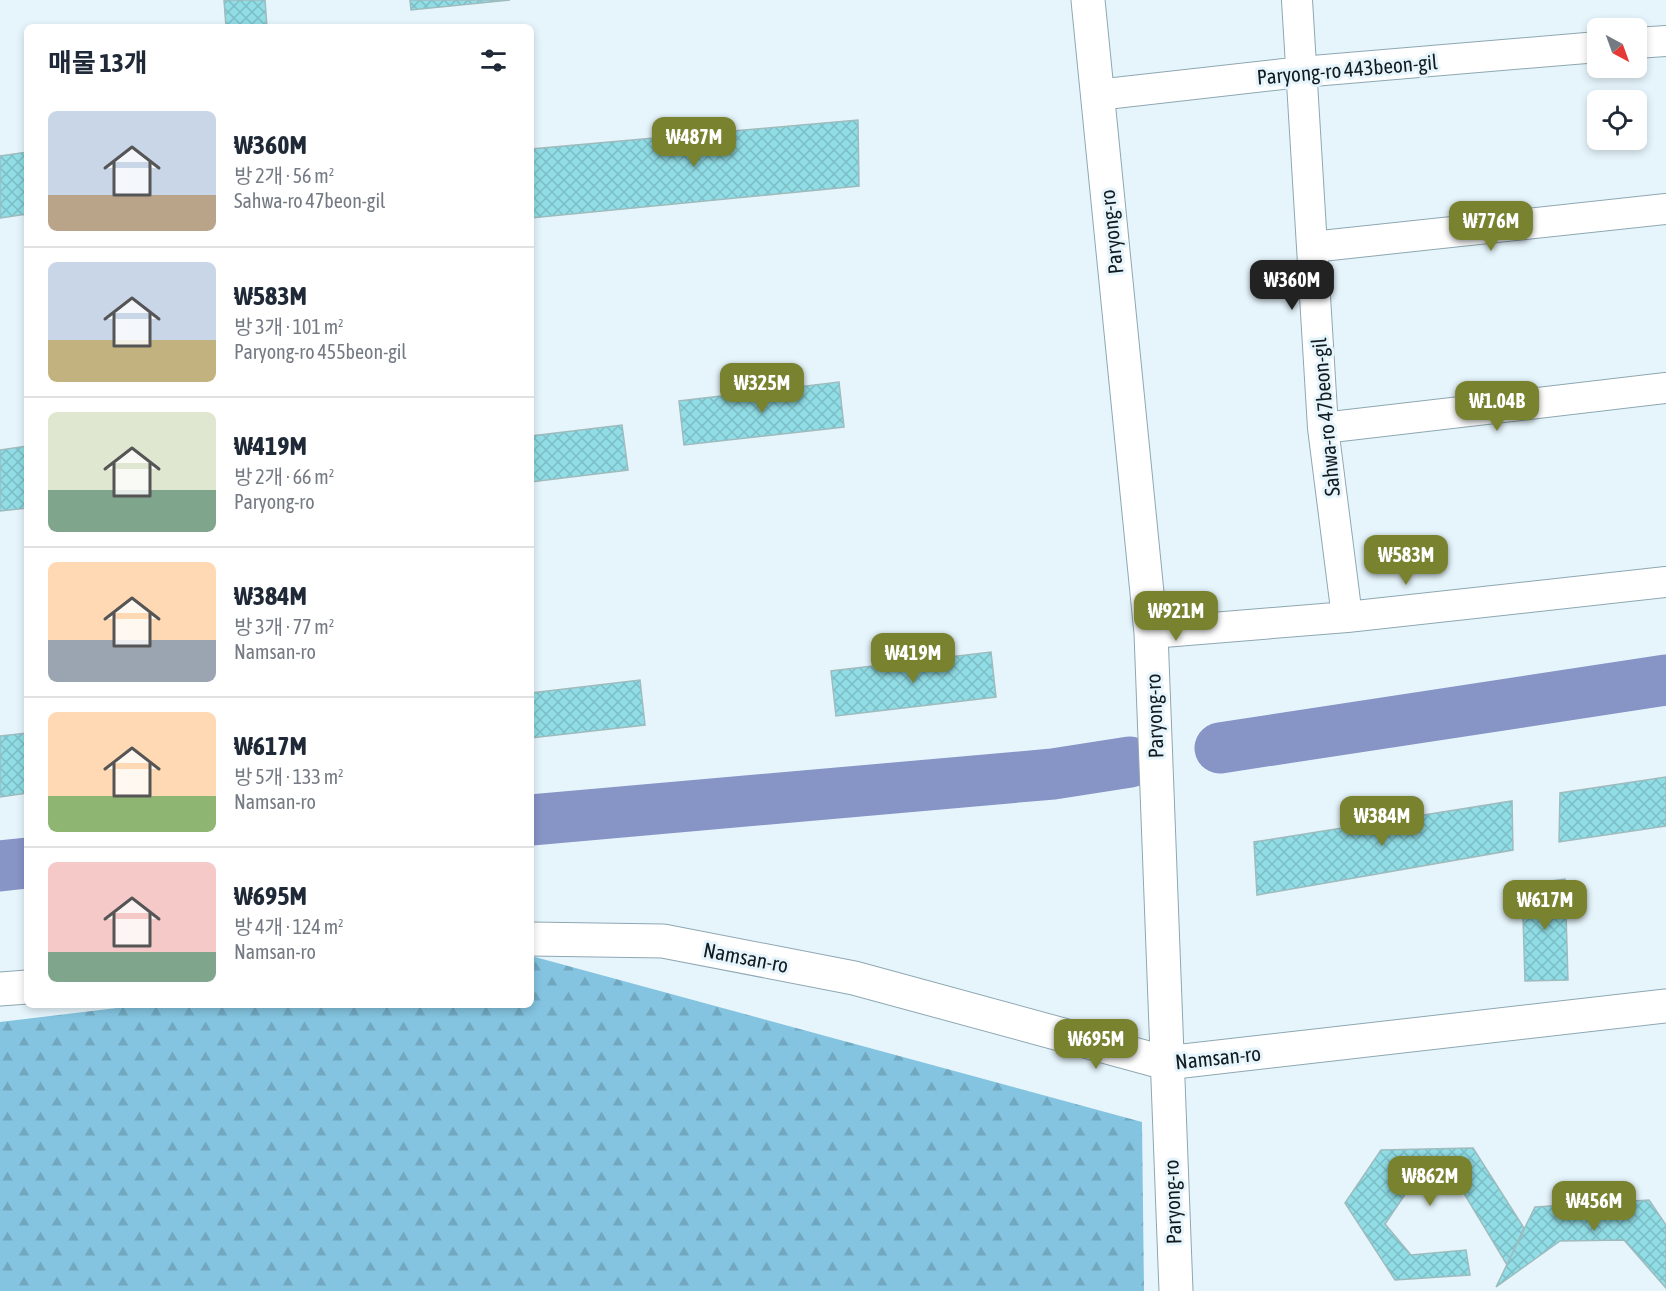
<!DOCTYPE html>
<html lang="ko">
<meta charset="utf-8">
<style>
body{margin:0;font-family:"Asap Condensed","Noto Sans KR",sans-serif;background:#f6f6f7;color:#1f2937;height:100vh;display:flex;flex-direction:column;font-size:22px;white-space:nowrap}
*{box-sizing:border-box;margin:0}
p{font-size:20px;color:#747a83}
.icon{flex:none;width:33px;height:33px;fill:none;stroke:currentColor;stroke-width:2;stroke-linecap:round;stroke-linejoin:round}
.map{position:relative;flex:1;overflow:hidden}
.sheet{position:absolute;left:24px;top:24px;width:510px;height:984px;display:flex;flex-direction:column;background:#fff;border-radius:9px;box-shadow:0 3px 9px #0003}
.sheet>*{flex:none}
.needle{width:39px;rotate:139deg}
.controls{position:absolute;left:1587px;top:18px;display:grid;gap:12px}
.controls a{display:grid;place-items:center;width:60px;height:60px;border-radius:9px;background:#fff;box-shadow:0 3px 9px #0003;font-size:30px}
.price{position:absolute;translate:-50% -51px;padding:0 14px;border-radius:12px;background:#79832f;color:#fff;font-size:20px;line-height:39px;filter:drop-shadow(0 2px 3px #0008)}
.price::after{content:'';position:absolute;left:50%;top:36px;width:18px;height:14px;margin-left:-9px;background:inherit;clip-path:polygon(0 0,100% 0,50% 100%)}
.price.active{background:#222;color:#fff}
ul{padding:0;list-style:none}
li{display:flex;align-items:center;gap:18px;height:150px;padding:0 24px}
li+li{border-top:2px solid #e0e1e3}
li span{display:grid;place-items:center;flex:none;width:168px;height:120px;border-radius:9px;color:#555}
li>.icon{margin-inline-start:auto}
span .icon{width:72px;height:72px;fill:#fffc;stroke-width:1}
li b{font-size:26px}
h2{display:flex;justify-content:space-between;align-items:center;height:72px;padding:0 24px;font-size:26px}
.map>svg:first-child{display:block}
.forest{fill:url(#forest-firs)}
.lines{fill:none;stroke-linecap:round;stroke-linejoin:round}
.river{stroke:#8794c6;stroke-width:51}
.building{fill:url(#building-cross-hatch);stroke:#9ebbbe;stroke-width:1.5}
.minor-casing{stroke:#8ea7b2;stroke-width:32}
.secondary-casing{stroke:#8ea7b2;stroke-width:35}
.minor{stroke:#fff;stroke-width:30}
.secondary{stroke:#fff;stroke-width:33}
.labels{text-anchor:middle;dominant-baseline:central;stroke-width:6;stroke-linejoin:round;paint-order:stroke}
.street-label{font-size:21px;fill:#121b1f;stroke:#e6f5fc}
</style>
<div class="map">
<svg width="1666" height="1291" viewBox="0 0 1666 1291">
<defs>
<pattern id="forest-firs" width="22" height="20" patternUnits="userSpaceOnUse" patternTransform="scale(1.5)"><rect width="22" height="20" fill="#84c4e0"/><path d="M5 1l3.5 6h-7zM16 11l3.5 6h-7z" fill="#71a8c0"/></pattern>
<pattern id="building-cross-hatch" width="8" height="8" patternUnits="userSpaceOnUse" patternTransform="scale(1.5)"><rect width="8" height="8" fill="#91dde6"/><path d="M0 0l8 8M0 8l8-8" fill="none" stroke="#7cbdc5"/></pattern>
</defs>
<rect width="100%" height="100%" fill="#e6f5fc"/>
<path class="forest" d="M 535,957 L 1142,1122 L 1144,1291 L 0,1291 L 0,1022 L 142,1005 L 531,1005 L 531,958 Z"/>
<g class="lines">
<path class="river" d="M 1220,748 L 1666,680
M 531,820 L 1053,774 L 1130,762
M 0,866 L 27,863"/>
</g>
<path class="building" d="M 224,0 L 265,0 L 267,27 L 226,27 Z
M 410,0 L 510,0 L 411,10 Z
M 858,120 L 859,186 L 531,218 L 531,149 Z
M 27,152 L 27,214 L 0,218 L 0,156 Z
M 839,382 L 844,427 L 684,445 L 679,401 Z
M 622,425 L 628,470 L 531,482 L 531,436 Z
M 27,446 L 27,508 L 0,511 L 0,450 Z
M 991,652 L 996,697 L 836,716 L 831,671 Z
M 640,680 L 645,725 L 531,738 L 531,693 Z
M 27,733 L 27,793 L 0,797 L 0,736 Z
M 1666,777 L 1666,826 L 1559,842 L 1560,793 Z
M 1512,801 L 1513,850 L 1257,895 L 1254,842 Z
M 1565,879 L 1568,980 L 1525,981 L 1522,885 Z
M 1473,1148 L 1524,1228 L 1507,1265 L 1456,1180 L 1408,1190 L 1385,1224 L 1411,1255 L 1466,1250 L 1470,1275 L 1395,1280 L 1345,1203 L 1381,1150 Z
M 1649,1200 L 1666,1225 L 1666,1288 L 1624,1240 L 1560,1241 L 1496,1287 L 1535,1207 Z"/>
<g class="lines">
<defs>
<path id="minor" d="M 1297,0 L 1323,428 L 1347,617
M 1636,43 L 1666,41
M 1097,95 L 1301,72 L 1598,47
M 1312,247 L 1666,209
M 1323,428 L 1666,388
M 1151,633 L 1347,617 L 1666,582"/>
<path id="secondary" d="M 1088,0 L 1151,633 L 1176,1291
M 531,939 L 663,941 L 854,978 L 1166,1063 L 1666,1006
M 0,989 L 27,987"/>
</defs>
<use href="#minor" class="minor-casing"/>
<use href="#secondary" class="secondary-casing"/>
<use href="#minor" class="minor"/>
<use href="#secondary" class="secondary"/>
</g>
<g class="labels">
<g class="street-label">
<text transform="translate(1347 69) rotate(-5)">Paryong-ro 443beon-gil</text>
<text transform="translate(1111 232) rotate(-96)">Paryong-ro</text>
<text transform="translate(1325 417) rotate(-95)">Sahwa-ro 47beon-gil</text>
<text transform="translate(1154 716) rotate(-92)">Paryong-ro</text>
<text transform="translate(746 957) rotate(11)">Namsan-ro</text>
<text transform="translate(1218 1057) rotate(-6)">Namsan-ro</text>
<text transform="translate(1172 1202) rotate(-92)">Paryong-ro</text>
</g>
</g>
</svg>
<div class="controls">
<a><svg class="needle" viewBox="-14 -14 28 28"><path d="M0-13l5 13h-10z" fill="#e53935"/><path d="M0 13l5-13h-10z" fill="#747a83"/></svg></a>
<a><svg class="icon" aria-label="locate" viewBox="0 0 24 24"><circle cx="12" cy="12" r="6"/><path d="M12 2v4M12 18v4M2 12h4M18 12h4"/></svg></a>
</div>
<b class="price" style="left:694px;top:168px">₩487M</b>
<b class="price" style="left:1491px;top:252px">₩776M</b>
<b class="price active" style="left:1292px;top:311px">₩360M</b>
<b class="price" style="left:762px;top:414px">₩325M</b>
<b class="price" style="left:1497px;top:432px">₩1.04B</b>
<b class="price" style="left:1406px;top:586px">₩583M</b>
<b class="price" style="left:1176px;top:642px">₩921M</b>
<b class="price" style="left:913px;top:684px">₩419M</b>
<b class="price" style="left:1382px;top:847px">₩384M</b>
<b class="price" style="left:1545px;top:931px">₩617M</b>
<b class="price" style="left:1096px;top:1070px">₩695M</b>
<b class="price" style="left:1430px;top:1207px">₩862M</b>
<b class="price" style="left:1594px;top:1232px">₩456M</b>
<section class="sheet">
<h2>매물 13개<svg class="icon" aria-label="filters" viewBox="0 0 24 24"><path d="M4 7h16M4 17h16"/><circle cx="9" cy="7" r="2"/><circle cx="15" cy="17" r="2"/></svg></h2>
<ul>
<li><span style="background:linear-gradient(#c9d6e8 70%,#b9a48a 0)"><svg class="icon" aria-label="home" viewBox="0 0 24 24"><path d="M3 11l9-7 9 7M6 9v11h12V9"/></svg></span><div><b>₩360M</b><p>방 2개 · 56 m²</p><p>Sahwa-ro 47beon-gil</p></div></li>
<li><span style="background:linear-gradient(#c9d6e8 65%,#c2b280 0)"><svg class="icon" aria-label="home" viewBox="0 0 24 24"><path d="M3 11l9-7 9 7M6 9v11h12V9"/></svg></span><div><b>₩583M</b><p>방 3개 · 101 m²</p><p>Paryong-ro 455beon-gil</p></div></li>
<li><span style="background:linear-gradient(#dfe7d0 65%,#7fa58c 0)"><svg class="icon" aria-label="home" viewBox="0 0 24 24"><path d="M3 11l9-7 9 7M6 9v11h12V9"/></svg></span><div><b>₩419M</b><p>방 2개 · 66 m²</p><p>Paryong-ro</p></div></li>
<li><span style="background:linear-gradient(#ffd9b3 65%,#9aa5b1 0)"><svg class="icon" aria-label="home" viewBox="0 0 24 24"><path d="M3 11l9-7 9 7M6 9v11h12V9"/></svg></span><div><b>₩384M</b><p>방 3개 · 77 m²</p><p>Namsan-ro</p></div></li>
<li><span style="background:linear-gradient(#ffd9b3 70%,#8fb573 0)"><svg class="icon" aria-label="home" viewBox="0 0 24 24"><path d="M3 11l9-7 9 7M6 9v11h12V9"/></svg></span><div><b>₩617M</b><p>방 5개 · 133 m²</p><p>Namsan-ro</p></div></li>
<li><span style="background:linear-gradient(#f6c9c9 75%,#7fa58c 0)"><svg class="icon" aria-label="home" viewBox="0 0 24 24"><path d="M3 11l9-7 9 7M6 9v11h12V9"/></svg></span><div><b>₩695M</b><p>방 4개 · 124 m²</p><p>Namsan-ro</p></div></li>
</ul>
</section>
</div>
